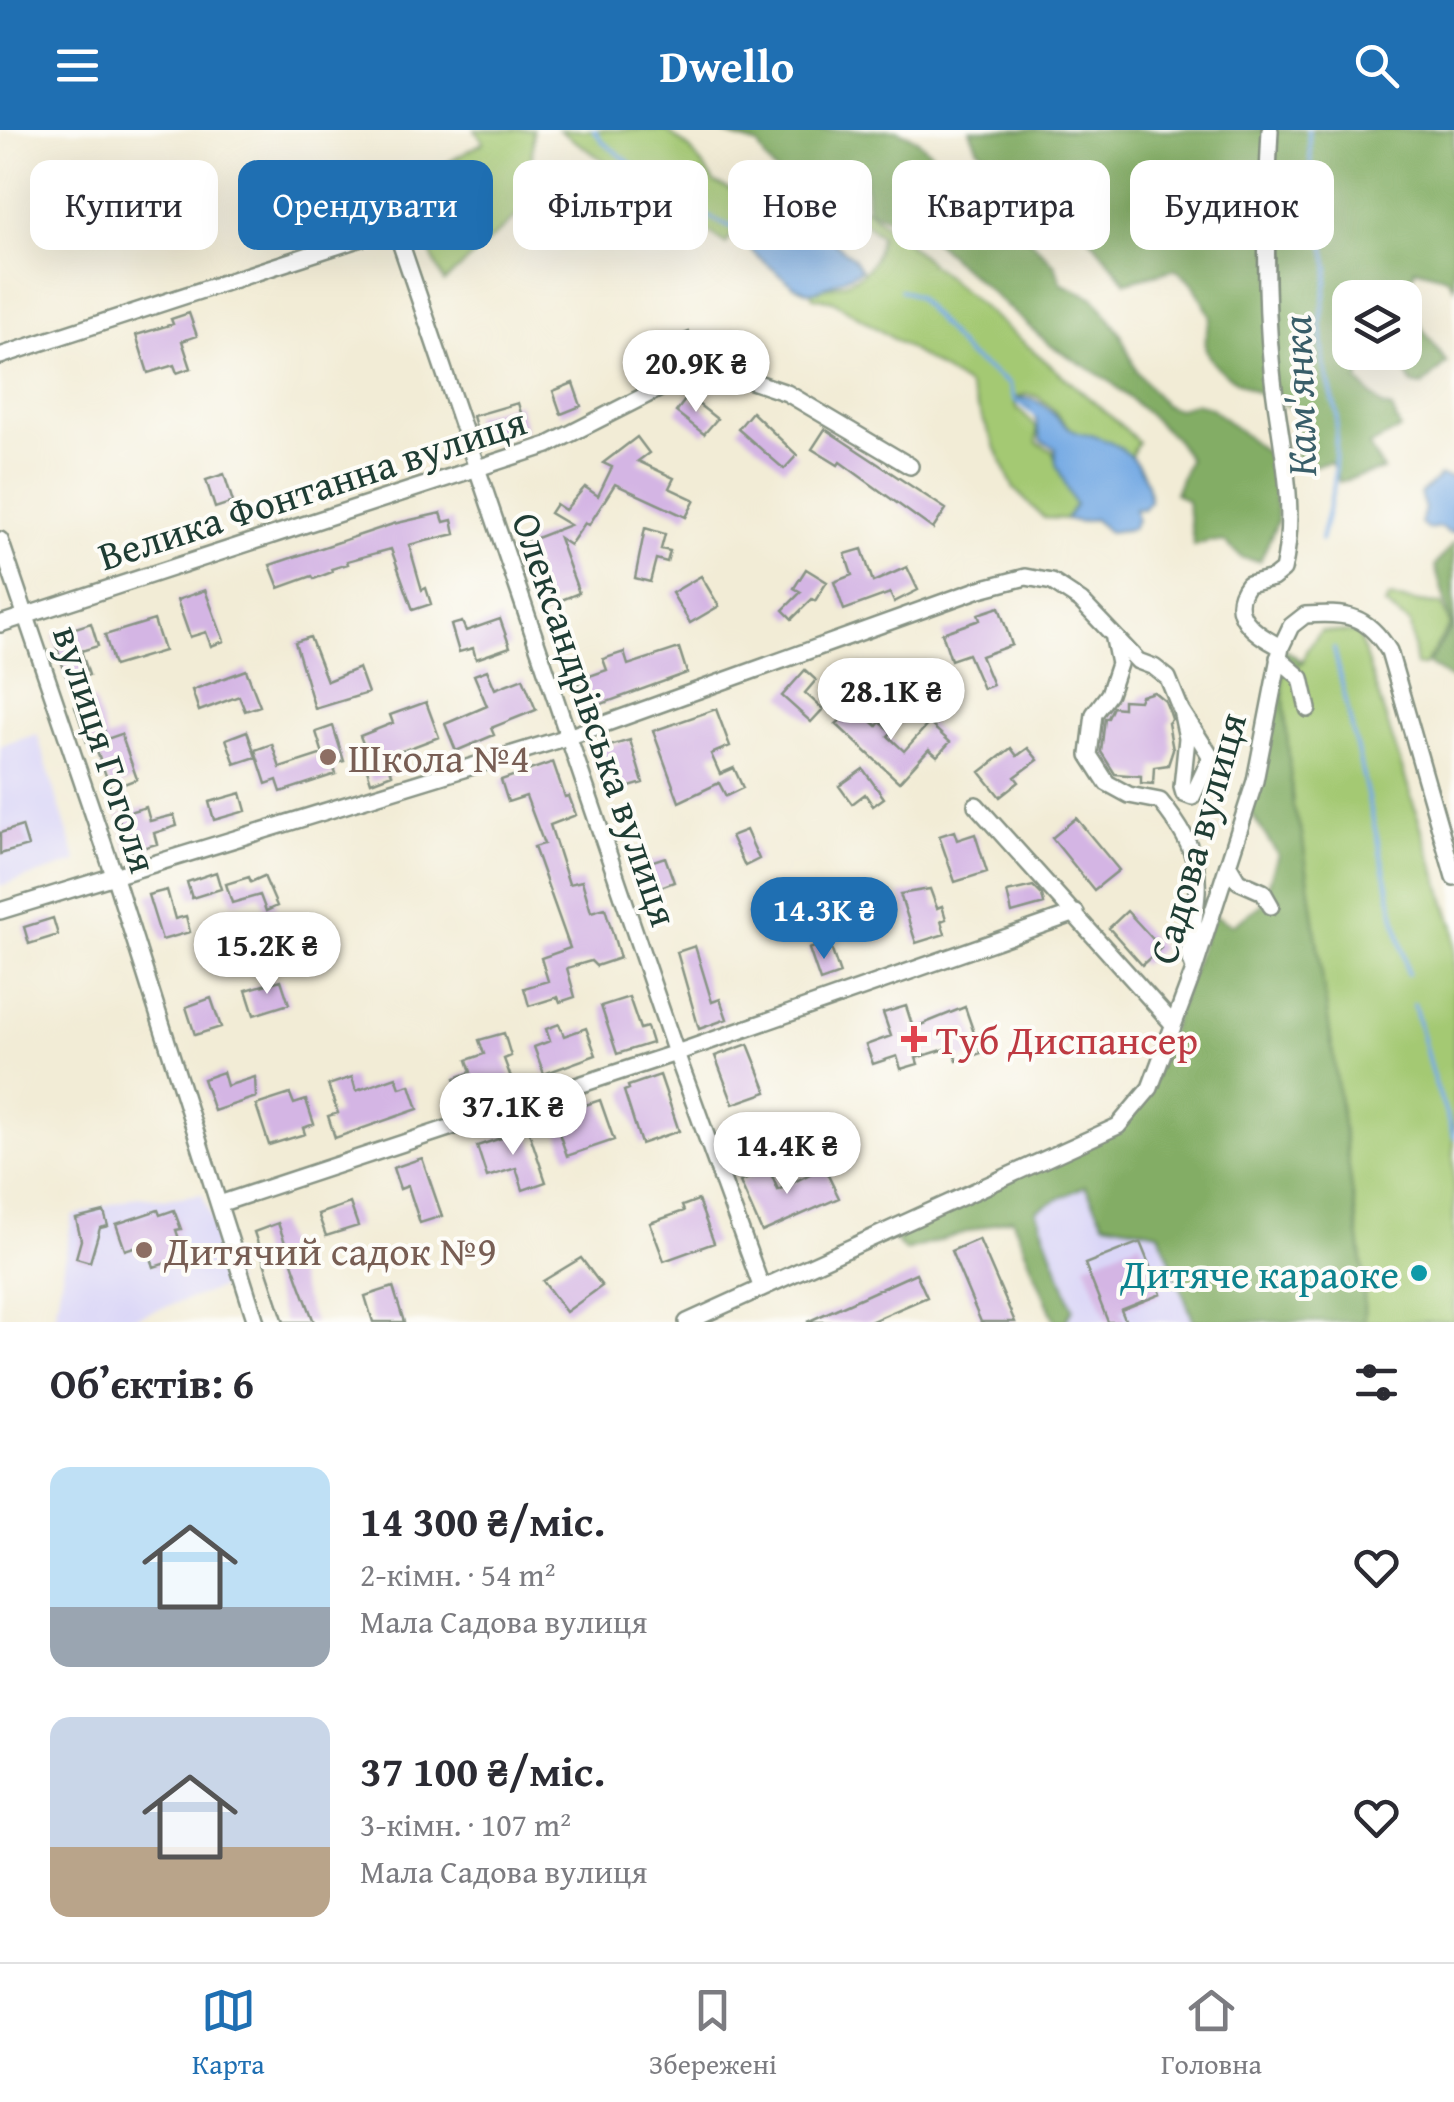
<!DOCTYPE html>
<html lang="uk">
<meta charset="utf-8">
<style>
body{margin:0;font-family:"Gentium Book Plus",serif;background:#f2f2f3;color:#2b2b33;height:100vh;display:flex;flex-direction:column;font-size:38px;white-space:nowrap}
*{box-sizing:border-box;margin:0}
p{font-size:32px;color:#7c7c81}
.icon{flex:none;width:55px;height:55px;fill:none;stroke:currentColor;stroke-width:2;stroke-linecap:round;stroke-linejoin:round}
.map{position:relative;height:1192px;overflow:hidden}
.side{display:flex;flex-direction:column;background:#fff;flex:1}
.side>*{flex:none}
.banner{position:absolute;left:30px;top:30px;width:1395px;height:90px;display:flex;gap:20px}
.fabs{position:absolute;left:1332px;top:150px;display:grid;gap:20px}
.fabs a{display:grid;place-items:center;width:90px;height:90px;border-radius:20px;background:#fff;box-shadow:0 10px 40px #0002;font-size:50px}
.price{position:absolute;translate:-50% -85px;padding:0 22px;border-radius:35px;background:#fff;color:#222;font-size:32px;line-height:65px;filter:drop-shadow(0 2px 5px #0008)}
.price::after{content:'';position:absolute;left:50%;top:60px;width:30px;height:22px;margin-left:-15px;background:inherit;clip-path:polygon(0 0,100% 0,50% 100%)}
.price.active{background:#1f6fb2;color:#fff}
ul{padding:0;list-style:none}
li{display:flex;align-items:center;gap:30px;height:250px;padding:0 50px}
li span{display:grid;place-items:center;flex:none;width:280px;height:200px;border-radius:20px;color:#555}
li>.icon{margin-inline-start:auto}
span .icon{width:120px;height:120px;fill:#fffc;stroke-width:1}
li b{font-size:42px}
h2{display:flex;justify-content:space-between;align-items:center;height:120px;padding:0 50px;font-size:42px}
.chip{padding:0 35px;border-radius:20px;background:#fff;box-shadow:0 10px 40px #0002;font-size:35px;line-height:90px}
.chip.active{background:#1f6fb2;color:#fff}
header{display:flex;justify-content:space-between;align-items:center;height:130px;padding:0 50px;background:#1f6fb2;color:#fff;font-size:45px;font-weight:600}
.tabs{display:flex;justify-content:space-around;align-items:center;height:140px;border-top:2px solid #e1e1e2;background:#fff;font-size:28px;color:#7c7c81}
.tabs a{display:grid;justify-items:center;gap:5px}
.tabs .active{color:#1f6fb2}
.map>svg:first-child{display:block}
.built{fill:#dad6f7}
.green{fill:#a4c973;stroke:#628354;stroke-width:2.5}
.forest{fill:#83ad65;stroke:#51754c;stroke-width:2.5}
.water{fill:#77abe4;stroke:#4b748c;stroke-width:2.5}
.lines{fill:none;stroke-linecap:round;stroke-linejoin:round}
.stream{stroke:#77abe4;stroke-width:4}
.building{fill:#d4b5e4}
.minor-casing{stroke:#889485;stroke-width:20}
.minor{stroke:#fff;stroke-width:15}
.education-dot{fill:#8d6e63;stroke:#fdfcf7;stroke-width:4}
.health-dot{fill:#e0444e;stroke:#fdfcf7;stroke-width:4}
.culture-dot{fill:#0f9aa8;stroke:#fdfcf7;stroke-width:4}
.labels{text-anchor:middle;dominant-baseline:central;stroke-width:8;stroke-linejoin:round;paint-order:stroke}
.street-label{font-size:40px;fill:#1f3d34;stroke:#fdfcf7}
.education-label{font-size:40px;fill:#785e54;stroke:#fdfcf7;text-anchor:start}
.health-label{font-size:40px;fill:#be3a42;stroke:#fdfcf7;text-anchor:start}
.culture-label{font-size:40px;fill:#0d838f;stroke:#fdfcf7;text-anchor:end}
.water-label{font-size:42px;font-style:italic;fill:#395e69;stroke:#fdfcf7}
</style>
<header><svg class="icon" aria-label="menu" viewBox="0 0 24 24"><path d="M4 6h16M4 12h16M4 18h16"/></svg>Dwello<svg class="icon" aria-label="search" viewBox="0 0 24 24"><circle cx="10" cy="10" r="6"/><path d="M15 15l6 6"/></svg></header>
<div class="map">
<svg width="1454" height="1192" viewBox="0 0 1454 1192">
<rect width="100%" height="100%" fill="#fdfcf7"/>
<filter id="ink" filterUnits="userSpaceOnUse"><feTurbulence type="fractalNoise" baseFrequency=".01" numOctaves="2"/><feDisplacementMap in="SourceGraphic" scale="20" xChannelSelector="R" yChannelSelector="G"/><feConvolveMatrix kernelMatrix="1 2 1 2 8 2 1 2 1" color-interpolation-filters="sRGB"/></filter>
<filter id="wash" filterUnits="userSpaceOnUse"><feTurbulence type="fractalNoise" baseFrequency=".0048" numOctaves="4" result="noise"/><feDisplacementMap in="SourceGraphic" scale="40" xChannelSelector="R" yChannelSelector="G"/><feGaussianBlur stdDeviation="2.25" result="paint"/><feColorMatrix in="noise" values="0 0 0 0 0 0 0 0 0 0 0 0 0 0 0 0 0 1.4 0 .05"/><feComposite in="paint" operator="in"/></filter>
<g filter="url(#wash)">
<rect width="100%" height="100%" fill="#f2ecd6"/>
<path class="built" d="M 37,604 L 77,732 L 0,756 L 0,616 Z
M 1148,1025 L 1197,1192 L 1067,1192 L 1016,1069 Z
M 202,1064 L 235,1153 L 121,1192 L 54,1192 L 72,1086 L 137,1066 L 165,1069 Z"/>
<path class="green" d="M 475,0 L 533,0 L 530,74 L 444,152 L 401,59 L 484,12 Z
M 559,0 L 666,0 L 691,20 L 715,53 L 784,82 L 867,79 L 1123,297 L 1138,312 L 1131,326 C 1111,314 1098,312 1079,304 C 1056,293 1044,251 1014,269 L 1017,278 L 1037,298 L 1037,313 L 1052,321 L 1075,375 L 1066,389 L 1044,388 L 1014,359 L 968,256 L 833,171 L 813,167 L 810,161 C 849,153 875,149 880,106 L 864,92 L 805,88 L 742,90 L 726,114 Z
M 1389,468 L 1442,475 L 1450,495 L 1424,536 L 1416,536 L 1410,494 L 1385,475 Z
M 1321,501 L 1358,503 L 1454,798 L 1454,1192 L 1364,1192 L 1364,1145 L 1302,704 L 1293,677 L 1282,546 L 1303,532 L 1306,521 Z"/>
<path class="forest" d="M 713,0 L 896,0 L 915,8 L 949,39 L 992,55 L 1013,78 L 1018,98 L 1055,135 L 1062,154 L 1094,168 L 1120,203 L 1137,242 L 1164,275 L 1178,279 L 1195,273 L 1211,278 L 1269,325 L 1278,390 L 1260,431 L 1242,428 L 1225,412 L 1210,411 L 1194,416 L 1187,371 L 1175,363 L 1189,329 L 1175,308 L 1111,252 L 1050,215 L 928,106 L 867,79 L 865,38 C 835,54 818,77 787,52 C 773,40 766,32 758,15 Z
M 970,0 L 1454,0 L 1454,157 L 1447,147 L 1415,138 L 1408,164 L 1422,198 L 1447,233 L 1422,256 L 1412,254 L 1396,223 L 1405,222 L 1405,168 L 1350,168 L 1350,222 L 1364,223 L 1358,251 L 1382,276 L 1392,279 L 1400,299 L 1369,316 L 1383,340 L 1339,352 L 1331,332 L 1302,338 L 1294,321 L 1300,281 C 1275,271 1212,247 1206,219 C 1203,209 1208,197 1211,187 L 1194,155 L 1176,139 L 1126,152 L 1068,81 L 978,19 Z
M 1454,412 L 1454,551 L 1428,534 L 1452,496 L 1435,436 Z
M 1281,517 L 1303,532 L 1282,546 L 1293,677 L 1302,704 L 1364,1145 L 1364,1192 L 1194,1192 L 1159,1102 L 1104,1092 L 1085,1056 L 1036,1080 L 1073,1179 L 1065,1192 L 1055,1192 L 1012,1088 L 905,1121 L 886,1100 L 1118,996 L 1150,958 L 1212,784 L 1232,795 L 1262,774 L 1278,725 L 1247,677 Z"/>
<path class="water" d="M 742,100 L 794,107 L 826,106 L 853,128 L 861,140 L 819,160 L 808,162 L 794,156 L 755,124 L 740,106 Z
M 1022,268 C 1048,269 1052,289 1074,301 C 1084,306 1079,303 1090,305 C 1125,315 1147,334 1150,371 L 1143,379 L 1135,379 L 1137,390 L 1132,399 L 1109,402 L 1093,389 L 1079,392 L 1066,389 L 1075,375 L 1056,334 L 1055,318 L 1041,311 L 1035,287 L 1029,277 L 1015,270 Z
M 1440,346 L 1454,348 L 1454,403 L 1449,403 L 1440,397 L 1427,399 L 1421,394 L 1425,379 L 1420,364 Z"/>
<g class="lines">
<path class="stream" d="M 594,0 L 604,13 C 643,42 699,91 746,101
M 1308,0 L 1313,60 L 1329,138 L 1321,192 L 1324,234 L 1337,284 L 1334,355 L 1321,410
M 901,160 L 916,166 L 967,225 L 1009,254 L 1015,270 L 1036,286
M 1334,519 L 1408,844
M 1414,874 L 1432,944 L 1454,1007"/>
</g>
<g id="blocks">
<path class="building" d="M 189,183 L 197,206 L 182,211 L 191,238 L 177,243 L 174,235 L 148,243 L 136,205 L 173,194 L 171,189 Z
M 689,202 L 698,224 L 669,236 L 660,214 Z
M 573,253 L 581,276 L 561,284 L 553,261 Z
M 688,266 L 717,289 L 704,304 L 676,282 Z
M 518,273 L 526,300 L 481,314 L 473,286 Z
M 752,282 L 797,325 L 784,339 L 738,299 Z
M 825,299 L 946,379 L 933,399 L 840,332 L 838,335 L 812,319 Z
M 637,307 L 649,323 L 638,331 L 674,348 L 669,358 L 695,370 L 686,387 L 615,354 L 589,395 L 585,393 L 570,415 L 559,408 L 579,463 L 544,477 L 530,441 L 536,438 L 526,412 L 570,395 L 550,383 L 556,374 L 565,380 L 585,357 L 598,366 L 612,337 L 603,333 Z
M 224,344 L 233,372 L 215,378 L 206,350 Z
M 441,383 L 444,392 L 452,390 L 455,404 L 409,415 L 422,460 L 426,458 L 431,474 L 413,480 L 391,419 L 347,431 L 348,434 L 331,439 L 332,442 L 314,449 L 312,446 L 279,458 L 270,435 L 393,394 Z
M 645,398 L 665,404 L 661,419 L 670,421 L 667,432 L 656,429 L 650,452 L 635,448 Z
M 862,419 L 873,452 L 907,437 L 918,460 L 894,472 L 890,463 L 844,480 L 834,452 L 852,445 L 845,424 Z
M 806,439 L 827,452 L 815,471 L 812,469 L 792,489 L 783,480 L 801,462 L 794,458 Z
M 701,446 L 719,476 L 690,493 L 672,463 Z
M 205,460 L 224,511 L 211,516 L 206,502 L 190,507 L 177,470 Z
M 999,477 L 1012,515 L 981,526 L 993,555 L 983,559 L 968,524 L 951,530 L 942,503 L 980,490 L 978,484 Z
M 500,489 L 510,517 L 476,529 L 473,518 L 459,522 L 451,495 L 462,492 L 466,501 Z
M 154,490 L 164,521 L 114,536 L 105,505 Z
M 91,493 L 98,516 L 81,521 L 89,545 L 68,552 L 53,505 Z
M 310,507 L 327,551 L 359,538 L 368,563 L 315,579 L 295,512 Z
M 679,518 L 687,543 L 588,579 L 578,550 L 607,540 L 603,529 L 624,522 L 628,535 Z
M 246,540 L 260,576 L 245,581 L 239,566 L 199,581 L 192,560 Z
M 487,540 L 495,559 L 523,548 L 536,580 L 491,598 L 494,605 L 456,621 L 445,594 L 487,576 L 474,545 Z
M 805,540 L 816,550 L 805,563 L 823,579 L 811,592 L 782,566 Z
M 1154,562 L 1165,571 L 1170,583 L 1172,589 L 1168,593 L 1173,620 L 1168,635 L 1154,637 L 1153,654 L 1141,653 L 1141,646 L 1115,644 L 1101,622 L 1105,588 L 1108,588 L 1113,577 L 1123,578 L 1123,570 L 1139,571 L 1141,566 Z
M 94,570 L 107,609 L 121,604 L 137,649 L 111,659 L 93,611 L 87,613 L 75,576 Z
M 426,572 L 439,607 L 386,627 L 392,644 L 371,652 L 365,633 L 370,631 L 360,606 L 393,593 L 390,585 Z
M 856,577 L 877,596 L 880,592 L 892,602 L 888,606 L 904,621 L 929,593 L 950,612 L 937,626 L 929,619 L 899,652 L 836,594 Z
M 716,579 L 730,616 L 711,624 L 720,644 L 734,638 L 743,658 L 726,666 L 719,653 L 679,672 L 653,601 Z
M 333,596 L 344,631 L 332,634 L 336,644 L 281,662 L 277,650 L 266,654 L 255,620 L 272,614 L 280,638 L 323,624 L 316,602 Z
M 247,601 L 256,627 L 235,634 L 226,609 Z
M 630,610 L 643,653 L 613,662 L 600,619 Z
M 1011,618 L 1017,626 L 1028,618 L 1038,630 L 1015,647 L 1019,652 L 1000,667 L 980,642 Z
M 553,632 L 565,667 L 569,666 L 576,685 L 550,695 L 569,754 L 582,751 L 591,782 L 605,778 L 620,828 L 596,836 L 591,831 L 567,838 L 575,867 L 560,872 L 558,867 L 529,876 L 524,858 L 548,851 L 541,828 L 570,818 L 534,717 L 544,714 L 526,666 L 508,672 L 501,650 Z
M 863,639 L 884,668 L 873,676 L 865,664 L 852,674 L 839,656 Z
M 241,663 L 246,681 L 214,690 L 209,672 Z
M 146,677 L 150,691 L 174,685 L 177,696 L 154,703 L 157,714 L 128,722 L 118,685 Z
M 1076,688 L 1119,740 L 1094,760 L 1052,708 Z
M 22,696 L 28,716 L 0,724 L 0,703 Z
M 746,700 L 759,729 L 745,736 L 731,706 Z
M 954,701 L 957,710 L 975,704 L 987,742 L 955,752 L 939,706 Z
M 665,727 L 674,752 L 650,761 L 641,735 Z
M 216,742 L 221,759 L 192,768 L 187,752 Z
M 264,746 L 277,776 L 266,781 L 260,765 L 232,773 L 226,754 L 249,747 L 251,752 Z
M 1033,756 L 1042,765 L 1044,774 L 1012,783 L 1007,762 Z
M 930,759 L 937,778 L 942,776 L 946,789 L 941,791 L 945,804 L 916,813 L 900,764 Z
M 167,760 L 175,789 L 186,786 L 190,802 L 162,810 L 148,765 Z
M 794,781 L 800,801 L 775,810 L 768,790 Z
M 1127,781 L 1161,818 L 1142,835 L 1109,798 Z
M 53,788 L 58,805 L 29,814 L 24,797 Z
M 829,812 L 840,844 L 820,851 L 809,819 Z
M 695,816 L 712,872 L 720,869 L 727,889 L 699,899 L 677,822 Z
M 281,850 L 289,874 L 254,885 L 246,860 Z
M 629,867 L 640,899 L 647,897 L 652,913 L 617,924 L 601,876 Z
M 211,868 L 221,897 L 195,905 L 186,877 Z
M 906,876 L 913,898 L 965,877 L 981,923 L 957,931 L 952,917 L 916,928 L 918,934 L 901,939 L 897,926 L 873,934 L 866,915 L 891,906 L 883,883 Z
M 559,894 L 564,906 L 586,898 L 596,925 L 544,944 L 534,917 L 550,911 L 546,899 Z
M 504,903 L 511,926 L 504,929 L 516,961 L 466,979 L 455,948 L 471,942 L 467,930 L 484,924 L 479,910 Z
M 748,914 L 767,962 L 733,974 L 715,926 Z
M 223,942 L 227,956 L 255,947 L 256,967 L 214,981 L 203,949 Z
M 660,945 L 679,1001 L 641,1014 L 624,961 L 629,959 L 628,956 Z
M 352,947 L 356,961 L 396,947 L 400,958 L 410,955 L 418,979 L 335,1008 L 328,986 L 338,983 L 328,955 Z
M 290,964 L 294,974 L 306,970 L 314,994 L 303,998 L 305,1004 L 269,1015 L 256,975 Z
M 600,970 L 614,1010 L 567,1026 L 553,986 Z
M 528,999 L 546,1052 L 523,1060 L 516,1038 L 487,1047 L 477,1016 Z
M 422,1028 L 442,1086 L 420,1093 L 408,1056 L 400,1059 L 393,1038 Z
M 824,1037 L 839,1068 L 762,1102 L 740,1052 L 769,1039 L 778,1060 Z
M 698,1070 L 714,1113 L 664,1131 L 650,1093 L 684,1081 L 682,1076 Z
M 350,1073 L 358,1096 L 326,1106 L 318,1084 Z
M 158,1080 L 160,1085 L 174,1080 L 181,1099 L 176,1100 L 185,1127 L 154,1137 L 146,1113 L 125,1120 L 116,1094 Z
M 104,1082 L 108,1096 L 100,1098 L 90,1132 L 76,1128 L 81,1110 L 76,1089 Z
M 278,1093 L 300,1155 L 314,1192 L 284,1192 L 254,1102 Z
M 979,1109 L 1015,1192 L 981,1192 L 951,1121 Z
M 1140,1112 L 1161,1164 L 1121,1180 L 1126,1192 L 1108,1192 L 1085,1134 Z
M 581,1128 L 602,1156 L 566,1182 L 543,1151 Z
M 916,1143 L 927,1167 L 870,1192 L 807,1192 Z
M 393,1157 L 404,1192 L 373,1192 L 365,1166 Z"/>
</g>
</g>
<g filter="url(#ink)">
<use href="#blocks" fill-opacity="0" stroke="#889485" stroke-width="2.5"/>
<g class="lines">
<defs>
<path id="minor" d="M 1270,0 C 1266,79 1264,161 1272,240 C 1278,307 1299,373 1283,440 L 1273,448 L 1248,454 C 1225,483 1256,505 1281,517
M 0,226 L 395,97 L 676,923 L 761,1156
M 0,410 L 115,748 L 256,1192
M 0,494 L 548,315 L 672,252 L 700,244 L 731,244 L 787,263 L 910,336
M 1114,509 L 1119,534 L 1109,564 L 1094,584 L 1089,625 L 1107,653 L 1129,665 L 1160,671 C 1209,732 1199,751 1189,824 L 1193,836
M 1278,528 L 1301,548 L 1308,579
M 976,675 L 1173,894
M 1228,734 L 1238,751 L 1263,762 L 1271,776
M 0,781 L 568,607 L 980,459 L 1026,447 L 1052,452 L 1081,471 L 1138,531 L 1154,537 L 1168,548 L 1181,580 L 1211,627 L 1192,667 L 1184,664 L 1182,657 L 1187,608 L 1181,580
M 219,1074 L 676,923 L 1076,783
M 687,1192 L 1118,996 L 1150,958 L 1194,840 L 1255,651 L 1281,517 L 1291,496 L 1305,485 C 1347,482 1367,485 1389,521 L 1454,747"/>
</defs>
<use href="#minor" class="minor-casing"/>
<use href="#minor" class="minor"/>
</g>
</g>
<g class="education-dot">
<circle cx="328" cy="627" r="10"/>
<circle cx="144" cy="1120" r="10"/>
</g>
<path class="health-dot" d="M909 894h10v10h10v10h-10v10h-10v-10h-10v-10h10z"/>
<circle class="culture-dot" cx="1419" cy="1143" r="10"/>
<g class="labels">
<g class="street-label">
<text transform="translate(312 358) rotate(-18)">Велика Фонтанна вулиця</text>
<text transform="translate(596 589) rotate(71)">Олександрівська вулиця</text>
<text transform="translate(106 619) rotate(72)">вулиця Гоголя</text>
<text transform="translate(1197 708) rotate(-74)">Садова вулиця</text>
</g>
<g class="education-label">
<text x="348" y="627">Школа №4</text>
<text x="164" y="1120">Дитячий садок №9</text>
</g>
<g class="health-label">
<text x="936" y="909">Туб Диспансер</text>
</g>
<g class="culture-label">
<text x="1399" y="1143">Дитяче караоке</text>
</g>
<g class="water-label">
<text transform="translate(1298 266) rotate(-92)">Кам'янка</text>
</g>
</g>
</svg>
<div class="fabs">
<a><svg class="icon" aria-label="layers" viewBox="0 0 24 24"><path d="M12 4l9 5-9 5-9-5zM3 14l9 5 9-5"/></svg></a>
</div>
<b class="price" style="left:696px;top:285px">20.9K ₴</b>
<b class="price" style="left:891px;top:613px">28.1K ₴</b>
<b class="price active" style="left:824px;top:832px">14.3K ₴</b>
<b class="price" style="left:267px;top:867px">15.2K ₴</b>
<b class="price" style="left:513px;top:1028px">37.1K ₴</b>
<b class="price" style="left:787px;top:1067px">14.4K ₴</b>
<div class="banner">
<a class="chip">Купити</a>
<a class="chip active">Орендувати</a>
<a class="chip">Фільтри</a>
<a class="chip">Нове</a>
<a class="chip">Квартира</a>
<a class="chip">Будинок</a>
</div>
</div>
<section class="side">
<h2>Об’єктів: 6<svg class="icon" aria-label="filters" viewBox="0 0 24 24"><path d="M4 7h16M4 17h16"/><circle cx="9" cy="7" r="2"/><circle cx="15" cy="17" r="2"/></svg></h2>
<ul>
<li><span style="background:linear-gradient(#bfe0f5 70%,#9aa5b1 0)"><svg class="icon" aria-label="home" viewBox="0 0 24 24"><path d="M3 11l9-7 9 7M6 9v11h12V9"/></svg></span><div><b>14 300 ₴/міс.</b><p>2-кімн. · 54 m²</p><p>Мала Садова вулиця</p></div><svg class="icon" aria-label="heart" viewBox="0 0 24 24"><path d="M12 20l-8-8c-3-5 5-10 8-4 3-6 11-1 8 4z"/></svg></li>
<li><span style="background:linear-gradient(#c9d6e8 65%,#b9a48a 0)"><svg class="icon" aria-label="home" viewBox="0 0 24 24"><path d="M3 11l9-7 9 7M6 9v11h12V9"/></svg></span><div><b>37 100 ₴/міс.</b><p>3-кімн. · 107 m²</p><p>Мала Садова вулиця</p></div><svg class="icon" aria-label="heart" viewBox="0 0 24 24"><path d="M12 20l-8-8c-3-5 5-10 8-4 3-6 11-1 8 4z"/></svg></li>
</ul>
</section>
<nav class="tabs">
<a class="active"><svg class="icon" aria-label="map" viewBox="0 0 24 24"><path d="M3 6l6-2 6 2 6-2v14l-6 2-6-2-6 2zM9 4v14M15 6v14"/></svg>Карта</a>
<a><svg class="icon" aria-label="saved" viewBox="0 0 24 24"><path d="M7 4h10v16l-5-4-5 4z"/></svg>Збережені</a>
<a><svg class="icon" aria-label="home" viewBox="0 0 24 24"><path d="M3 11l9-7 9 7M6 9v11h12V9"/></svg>Головна</a>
</nav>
